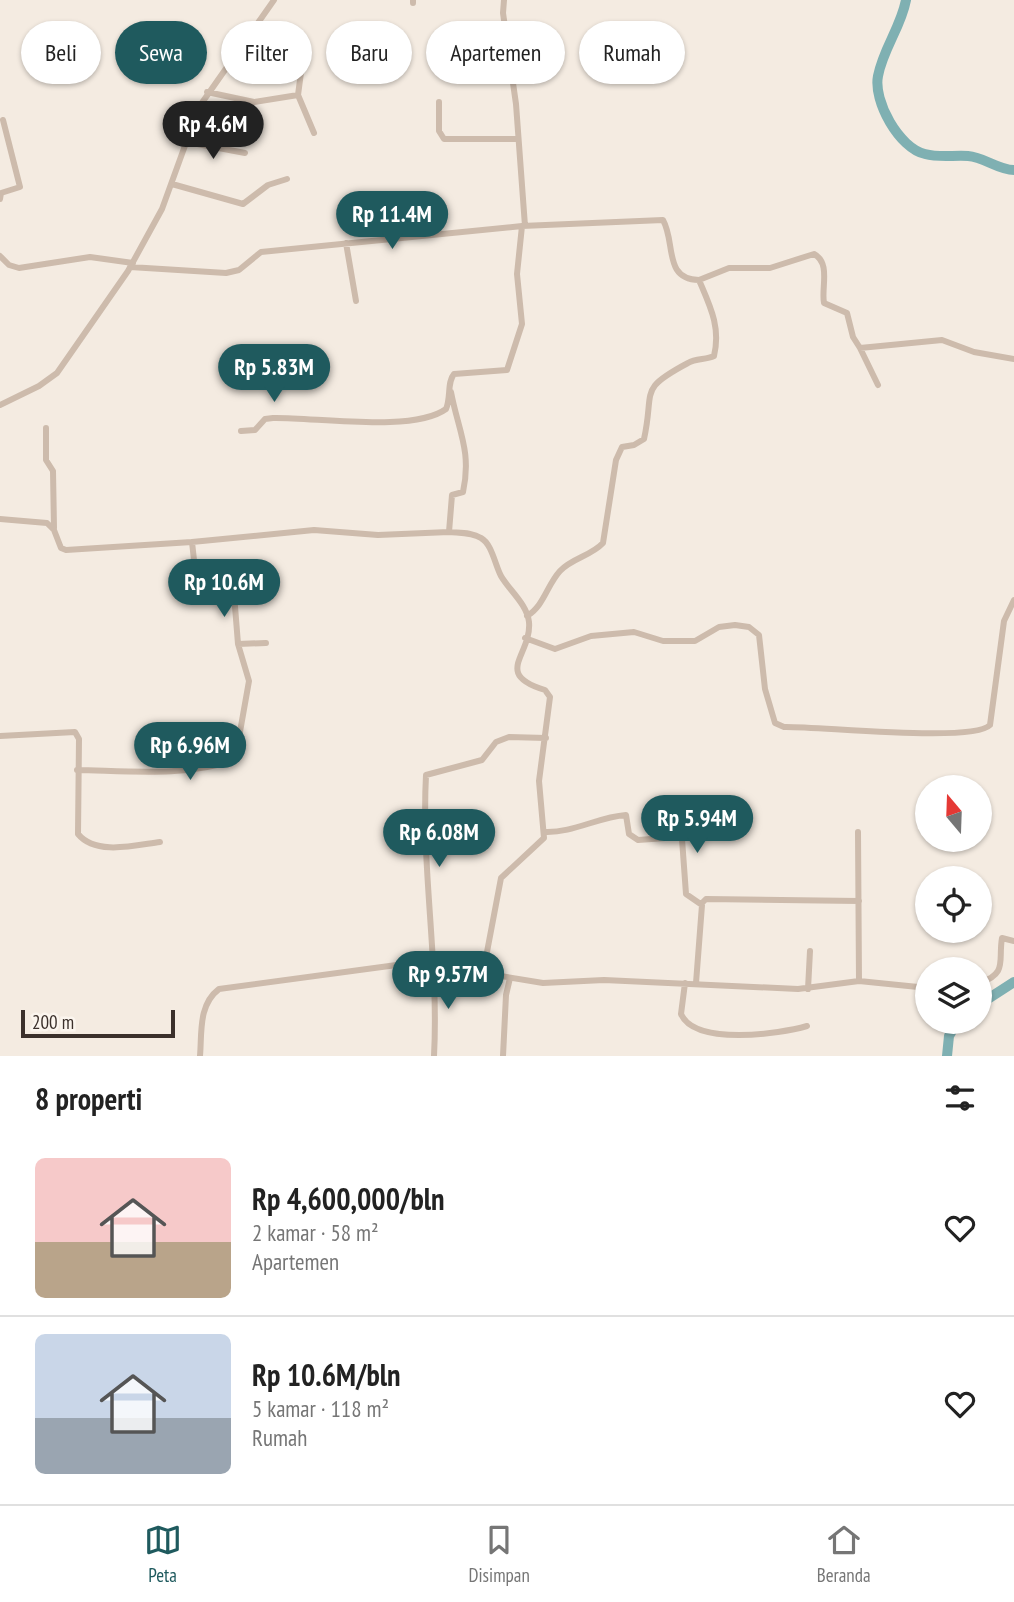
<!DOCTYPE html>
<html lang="id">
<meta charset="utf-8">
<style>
body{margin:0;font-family:"PT Sans Narrow",sans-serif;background:#f6f6f6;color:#222;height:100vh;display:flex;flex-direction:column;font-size:26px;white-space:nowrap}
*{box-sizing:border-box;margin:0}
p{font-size:23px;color:#767676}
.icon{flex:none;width:38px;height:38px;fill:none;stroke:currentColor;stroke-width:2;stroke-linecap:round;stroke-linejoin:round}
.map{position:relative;height:1056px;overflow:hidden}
.panel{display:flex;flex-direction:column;background:#fff;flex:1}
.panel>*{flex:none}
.banner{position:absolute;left:21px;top:21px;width:973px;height:63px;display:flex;gap:14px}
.needle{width:46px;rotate:341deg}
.fabs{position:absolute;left:915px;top:775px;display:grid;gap:14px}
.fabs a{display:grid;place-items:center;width:77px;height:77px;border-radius:50%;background:#fff;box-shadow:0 2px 5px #0004;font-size:35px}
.scale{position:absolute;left:21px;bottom:18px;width:154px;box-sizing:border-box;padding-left:7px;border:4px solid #3b302b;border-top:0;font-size:19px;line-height:24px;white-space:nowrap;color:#3b302b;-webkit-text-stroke:5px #fbf5ee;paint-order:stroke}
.price{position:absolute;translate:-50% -60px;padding:0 16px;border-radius:24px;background:#1f5a5e;color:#fff;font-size:23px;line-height:46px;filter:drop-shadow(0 2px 4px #0008)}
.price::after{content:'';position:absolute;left:50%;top:42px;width:21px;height:16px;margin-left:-10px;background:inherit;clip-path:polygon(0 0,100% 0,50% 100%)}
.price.on{background:#222;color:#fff}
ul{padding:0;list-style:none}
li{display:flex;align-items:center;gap:21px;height:175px;padding:0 35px}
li+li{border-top:2px solid #e0e0e0}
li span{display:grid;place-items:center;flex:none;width:196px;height:140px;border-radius:10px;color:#555}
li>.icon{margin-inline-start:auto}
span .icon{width:84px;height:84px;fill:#fffc;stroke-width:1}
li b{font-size:30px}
h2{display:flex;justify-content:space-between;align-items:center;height:84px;padding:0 35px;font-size:30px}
.chip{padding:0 24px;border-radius:32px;background:#fff;box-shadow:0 2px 5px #0004;font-size:24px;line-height:63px}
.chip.on{background:#1f5a5e;color:#fff}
.tab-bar{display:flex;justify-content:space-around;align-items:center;height:98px;border-top:2px solid #e0e0e0;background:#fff;font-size:19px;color:#767676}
.tab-bar a{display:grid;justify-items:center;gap:4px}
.tab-bar .on{color:#1f5a5e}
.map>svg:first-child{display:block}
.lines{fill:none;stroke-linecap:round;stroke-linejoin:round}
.river{stroke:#7fb0b2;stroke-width:10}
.minor{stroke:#cdbbac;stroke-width:6}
</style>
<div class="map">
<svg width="1014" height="1056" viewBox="0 0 1014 1056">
<rect width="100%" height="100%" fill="#f4ebe1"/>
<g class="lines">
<path class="river" d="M 906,0 C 901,27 883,49 878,76 C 873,101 899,148 925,154 C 940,158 953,155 968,156 C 984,157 998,170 1014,170
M 980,1004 L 1014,982
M 947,1056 L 949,1036 L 957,1022"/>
<path class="minor" d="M 504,0 L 503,13 L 516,104 L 525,226
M 413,3 L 413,0
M 302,65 L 298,95 L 314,133
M 207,92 L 254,102 L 298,95
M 439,102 L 439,131 L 444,139 L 518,139
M 187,142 L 245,153
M 172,184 L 243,204 L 268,185 L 287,179
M 0,199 L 1,193 L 20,187 L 3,120
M 346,243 L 356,301
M 0,256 L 9,265 L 19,268 L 90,257 L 133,263
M 130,267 L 226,273 L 239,270 L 261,252 L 522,226 L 663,220 C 676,243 663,279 699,280 C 710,306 721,327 714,356 C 706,360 696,358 688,363 C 637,390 655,390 644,439 L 634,445 L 622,447 L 616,460 L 603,543 C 591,556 572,558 560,571 C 547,585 544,606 527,616
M 699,280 L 729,268 L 770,268 L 814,254 C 831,263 821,288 824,303 L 847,313 L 853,337 L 860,348 L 942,340 L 974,352 L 1014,359
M 860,348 L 878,385
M 0,405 L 39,386 L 57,373 L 128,271 L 162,209 L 199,107 L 274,0
M 46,428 L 46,460 L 53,471 L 54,528
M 241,431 L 255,430 L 265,419 L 273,418 C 315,417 413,433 446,409 C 451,398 447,382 454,374 L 507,370 L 522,324 L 517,274 L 522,226
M 0,519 L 47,523 L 54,530 L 61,548 L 66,550 L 192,542 L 314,530 L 378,535 L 449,532 L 452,495 L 463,492 C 472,451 458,430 451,392
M 449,532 C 459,533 472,532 481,538 C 492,544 495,565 501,576 C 509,590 527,604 529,622 C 532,655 492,674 545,690 L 550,697 L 539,781 L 544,838 L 501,878 L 483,973
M 525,638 L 555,649 L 591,636 L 634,632 L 663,641 L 695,641 L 719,627 L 735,625 L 749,627 L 759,635 L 765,689 L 775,723 L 784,727 C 817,726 973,743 990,725 L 1004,621 L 1014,600
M 238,644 L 266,643
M 0,736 L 75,732 L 79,739 L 78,834 C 96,856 136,845 160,842
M 77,770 C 129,771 186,777 235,760 L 249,681 L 238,644 L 234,594 L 194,560 L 192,542
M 545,832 C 573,833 598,817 626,815 L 629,834 L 638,840 L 679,837 L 682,839 L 686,894 L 702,905 L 696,983
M 858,832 L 859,981
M 702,903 L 706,899 L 859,901
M 685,983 L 681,1014 C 695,1046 780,1034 807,1026
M 980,983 C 1008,973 998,961 1002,938 L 1014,941
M 808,989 L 810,951
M 200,1056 C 202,1033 198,1005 219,989 L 404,964 L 434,965 L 543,983 L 604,980 L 798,989 L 859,981 L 928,988
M 434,1056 C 439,962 421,869 426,775 L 482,760 L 496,742 L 509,737 L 546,738
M 503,1056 L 506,995 L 510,978"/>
</g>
</svg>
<div class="fabs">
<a><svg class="needle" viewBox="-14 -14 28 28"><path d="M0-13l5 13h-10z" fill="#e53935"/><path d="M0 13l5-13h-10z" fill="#767676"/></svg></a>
<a><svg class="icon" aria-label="locate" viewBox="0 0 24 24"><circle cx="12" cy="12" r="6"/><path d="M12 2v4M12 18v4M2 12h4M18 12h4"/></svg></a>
<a><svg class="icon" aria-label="layers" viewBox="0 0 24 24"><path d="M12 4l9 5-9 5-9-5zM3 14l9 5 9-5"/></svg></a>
</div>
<div class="scale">200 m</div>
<b class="price on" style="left:213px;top:161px">Rp 4.6M</b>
<b class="price" style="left:392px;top:251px">Rp 11.4M</b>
<b class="price" style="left:274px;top:404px">Rp 5.83M</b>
<b class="price" style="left:224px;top:619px">Rp 10.6M</b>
<b class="price" style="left:190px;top:782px">Rp 6.96M</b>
<b class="price" style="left:697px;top:855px">Rp 5.94M</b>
<b class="price" style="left:439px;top:869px">Rp 6.08M</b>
<b class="price" style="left:448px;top:1011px">Rp 9.57M</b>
<div class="banner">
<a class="chip">Beli</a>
<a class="chip on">Sewa</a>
<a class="chip">Filter</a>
<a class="chip">Baru</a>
<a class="chip">Apartemen</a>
<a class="chip">Rumah</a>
</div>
</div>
<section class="panel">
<h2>8 properti<svg class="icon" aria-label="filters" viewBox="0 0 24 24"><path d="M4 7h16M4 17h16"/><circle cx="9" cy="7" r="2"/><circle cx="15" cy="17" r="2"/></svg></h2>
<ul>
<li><span style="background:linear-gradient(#f6c9c9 60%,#b9a48a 0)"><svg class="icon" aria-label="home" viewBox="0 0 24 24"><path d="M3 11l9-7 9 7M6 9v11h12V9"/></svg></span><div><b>Rp 4,600,000/bln</b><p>2 kamar · 58 m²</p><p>Apartemen</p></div><svg class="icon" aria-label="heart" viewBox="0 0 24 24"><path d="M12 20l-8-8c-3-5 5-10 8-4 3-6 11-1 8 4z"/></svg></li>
<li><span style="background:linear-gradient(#c9d6e8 60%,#9aa5b1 0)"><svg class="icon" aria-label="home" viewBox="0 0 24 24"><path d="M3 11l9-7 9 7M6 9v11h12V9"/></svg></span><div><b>Rp 10.6M/bln</b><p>5 kamar · 118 m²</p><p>Rumah</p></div><svg class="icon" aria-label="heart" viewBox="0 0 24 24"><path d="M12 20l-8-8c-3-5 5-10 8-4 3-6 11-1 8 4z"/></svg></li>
</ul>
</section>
<nav class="tab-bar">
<a class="on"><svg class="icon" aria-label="map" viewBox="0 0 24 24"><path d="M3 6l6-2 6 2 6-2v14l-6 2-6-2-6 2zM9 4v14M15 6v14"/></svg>Peta</a>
<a><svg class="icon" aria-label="saved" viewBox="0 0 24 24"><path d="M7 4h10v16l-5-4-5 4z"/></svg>Disimpan</a>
<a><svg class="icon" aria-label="home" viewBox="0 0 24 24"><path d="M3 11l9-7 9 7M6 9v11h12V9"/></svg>Beranda</a>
</nav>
